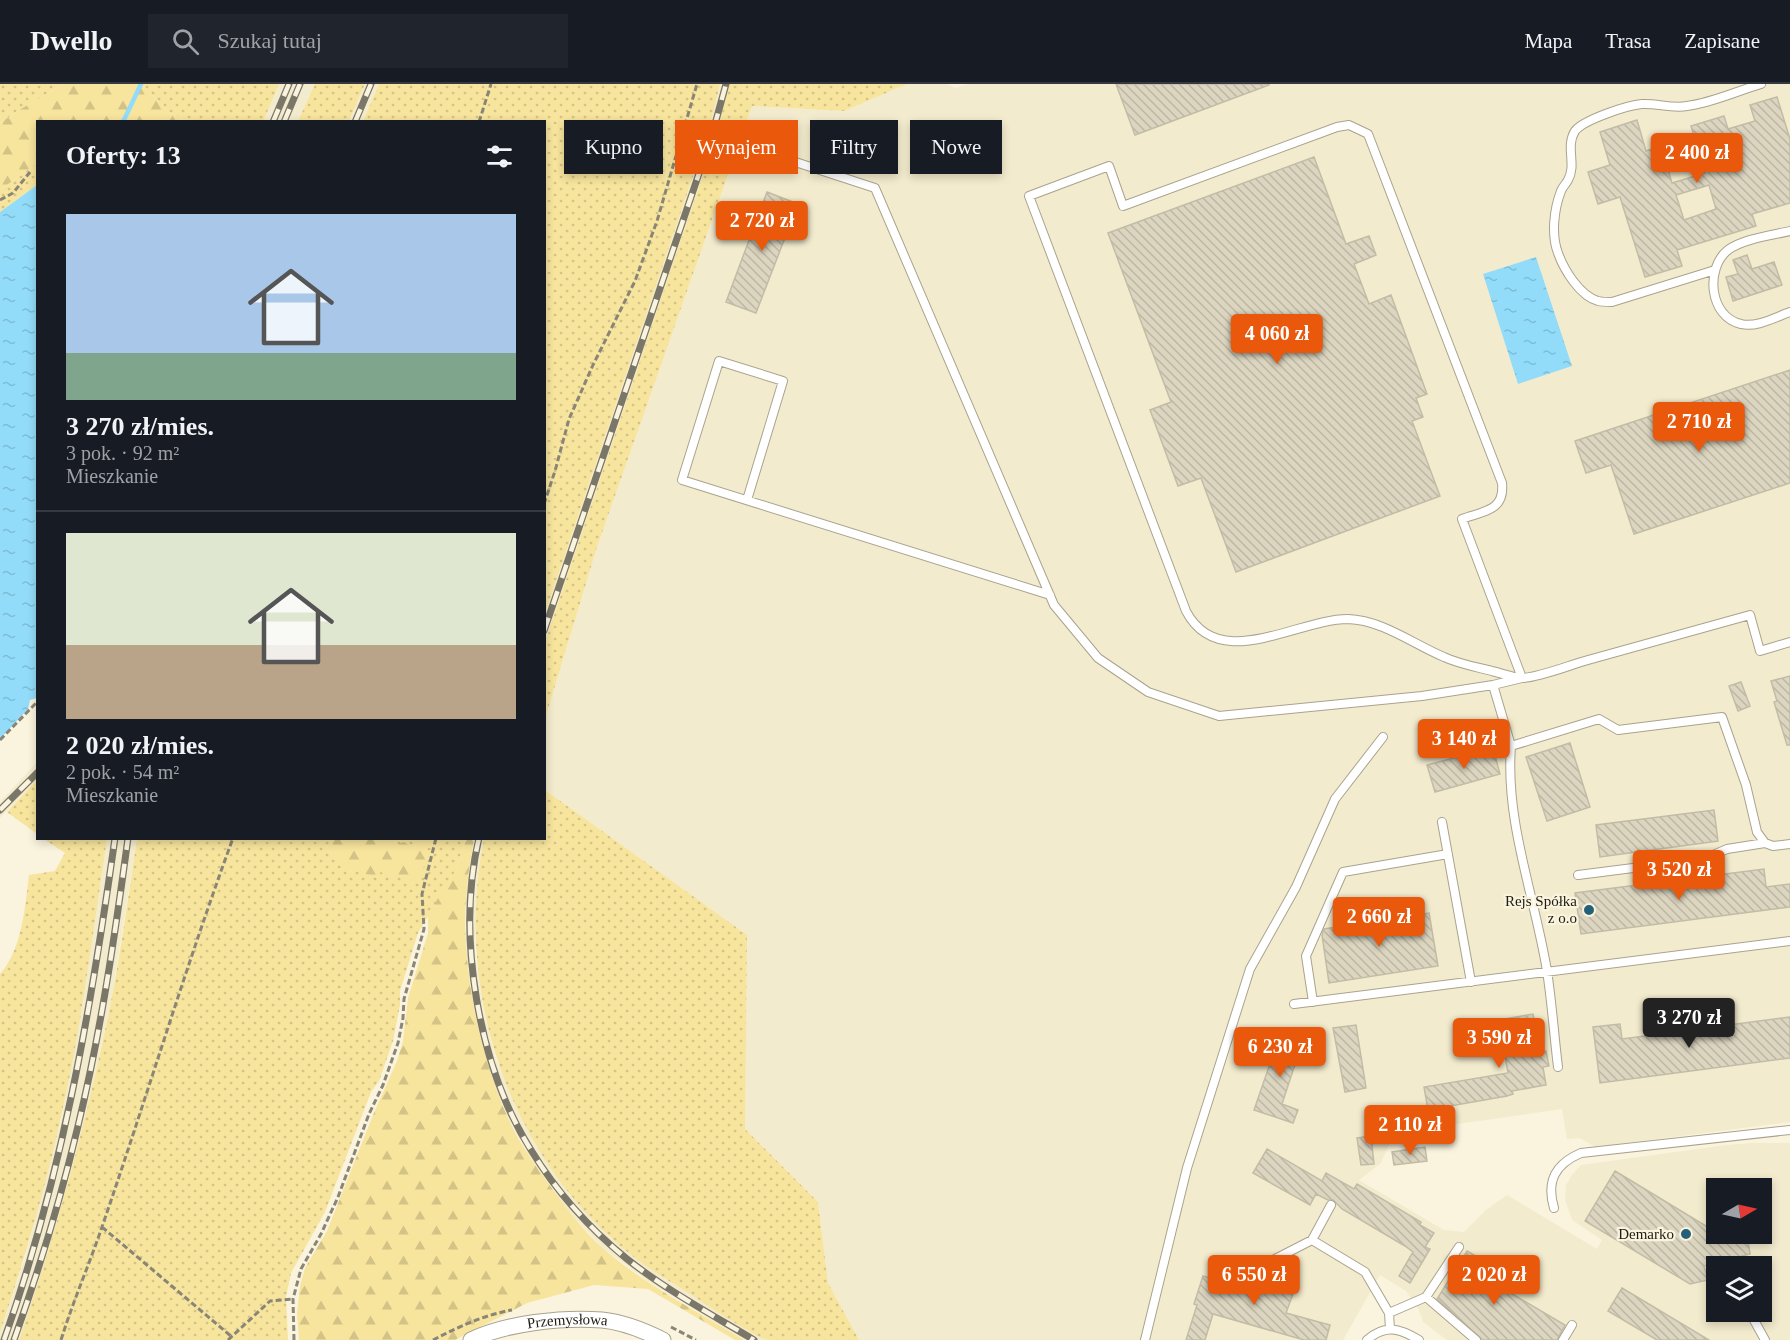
<!DOCTYPE html>
<html lang="pl">
<meta charset="utf-8">
<style>
body{margin:0;font-family:"Times New Roman",serif;background:#20242c;color:#f1f3f6;height:100vh;display:flex;flex-direction:column;font-size:22px;white-space:nowrap}
*{box-sizing:border-box;margin:0}
p{font-size:20px;color:#9ea1a6}
.icon{flex:none;width:33px;height:33px;fill:none;stroke:currentColor;stroke-width:2;stroke-linecap:round;stroke-linejoin:round}
.map{position:relative;flex:1;overflow:hidden}
.drawer{position:absolute;left:36px;top:36px;width:510px;height:720px;display:flex;flex-direction:column;background:#171b24;border-radius:0px;box-shadow:0 3px 9px #0003}
.drawer>*{flex:none}
.guide{position:absolute;left:564px;top:36px;width:570px;height:54px;display:flex;gap:12px}
.needle{width:39px;rotate:81deg}
.tools{position:absolute;left:1706px;top:1094px;display:grid;gap:12px}
.tools a{display:grid;place-items:center;width:66px;height:66px;border-radius:0px;background:#171b24;box-shadow:0 3px 9px #0003;font-size:30px}
.price{position:absolute;translate:-50% -51px;padding:0 14px;border-radius:6px;background:#ea580c;color:#fff;font-size:20px;line-height:39px;filter:drop-shadow(0 2px 3px #0008)}
.price::after{content:'';position:absolute;left:50%;top:36px;width:18px;height:14px;margin-left:-9px;background:inherit;clip-path:polygon(0 0,100% 0,50% 100%)}
.price.selected{background:#222;color:#fff}
ul{padding:0;list-style:none}
li{display:grid;align-content:center;gap:12px;height:318px;padding:0 30px}
li+li{border-top:2px solid #363941}
li span{display:grid;place-items:center;height:186px;border-radius:0px;color:#555}
li>.icon{margin-inline-start:auto}
span .icon{width:108px;height:108px;fill:#fffc;stroke-width:1}
li b{font-size:26px}
h2{display:flex;justify-content:space-between;align-items:center;height:72px;padding:0 30px;font-size:26px}
.tag{padding:0 21px;border-radius:0px;background:#171b24;box-shadow:0 3px 9px #0003;font-size:21px;line-height:54px}
.tag.selected{background:#ea580c;color:#fff}
header{display:flex;align-items:center;gap:36px;box-sizing:border-box;height:84px;padding:0 30px;background:#171b24;border-bottom:2px solid #363941}
header strong{font-size:28px}
nav{display:flex;gap:33px;margin-inline-start:auto;font-size:21px}
.search{width:420px;height:54px;background:#20242c;display:flex;align-items:center;gap:15px;box-sizing:border-box;padding:0 21px;border-radius:0px;color:#9ea1a6;font-size:22px}
.map>svg:first-child{display:block}
.built{fill:#f3ebcd;fill-rule:evenodd}
.green{fill:url(#green-dots)}
.forest{fill:url(#forest-firs)}
.water{fill:url(#water-ripples)}
.lines{fill:none;stroke-linecap:round;stroke-linejoin:round}
.stream{stroke:#92dcfa;stroke-width:4.5}
.building{fill:url(#building-back-hatch);stroke:#c2bca7;stroke-width:1.5;fill-rule:evenodd}
.lane-casing{stroke:#a9a38e;stroke-width:10}
.street-casing{stroke:#a9a38e;stroke-width:17}
.path{stroke:#898577;stroke-width:3;stroke-dasharray:6 3;stroke-linecap:butt}
.lane{stroke:#fff;stroke-width:8}
.street{stroke:#fff;stroke-width:15}
.rail-casing{stroke:#7a7668;stroke-width:7}
.rail{stroke:#faf4de;stroke-width:4.5;stroke-dasharray:14;stroke-linecap:butt}
.poi-dot{fill:#246178;stroke:#faf4de;stroke-width:2}
.labels{text-anchor:middle;dominant-baseline:central;stroke-width:4.5;stroke-linejoin:round;paint-order:stroke}
.poi-label{font-size:15px;fill:#1d1b13;stroke:#faf4de;text-anchor:end}
.street-label{font-size:15px;fill:#1d1b13;stroke:#faf4de}
</style>
<header>
<strong>Dwello</strong>
<div class="search"><svg class="icon" aria-label="search" viewBox="0 0 24 24"><circle cx="10" cy="10" r="6"/><path d="M15 15l6 6"/></svg>Szukaj tutaj</div>
<nav><a>Mapa</a><a>Trasa</a><a>Zapisane</a></nav>
</header>
<div class="map">
<svg width="1790" height="1256" viewBox="0 0 1790 1256">
<defs>
<pattern id="green-dots" width="8" height="8" patternUnits="userSpaceOnUse" patternTransform="scale(1.5)"><rect width="8" height="8" fill="#f7e49d"/><path d="M2 2h.1M6 6h.1" fill="none" stroke="#d3c386" stroke-width="1.8" stroke-linecap="round"/></pattern>
<pattern id="forest-firs" width="22" height="20" patternUnits="userSpaceOnUse" patternTransform="scale(1.5)"><rect width="22" height="20" fill="#f7e49d"/><path d="M5 1l3.5 6h-7zM16 11l3.5 6h-7z" fill="#d3c386"/></pattern>
<pattern id="water-ripples" width="26" height="14" patternUnits="userSpaceOnUse" patternTransform="scale(1.5)"><rect width="26" height="14" fill="#92dcfa"/><path d="M2 4q2-2 4 0t4 0M15 11q2-2 4 0t4 0" fill="none" stroke="#7dbcd5"/></pattern>
<pattern id="building-back-hatch" width="6" height="6" patternUnits="userSpaceOnUse" patternTransform="scale(1.5)"><rect width="6" height="6" fill="#dcd6c0"/><path d="M-1 5l2 2M0 0l6 6M5-1l2 2" fill="none" stroke="#bcb7a4"/></pattern>
</defs>
<rect width="100%" height="100%" fill="#faf4de"/>
<path class="built" d="M 279,0 L 315,0 L 298,37 L 263,38 Z
M 365,0 L 379,0 L 363,37 L 349,38 Z
M 720,0 L 729,0 L 716,52 L 545,560 L 545,530 L 710,42 Z
M 907,0 L 947,0 L 955,4 L 968,0 L 1790,0 L 1790,1038 L 1595,1063 L 1580,1054 L 1567,1055 L 1562,1025 L 1394,1049 L 1381,1079 L 1359,1096 L 1444,1146 L 1464,1148 L 1486,1126 L 1507,1111 L 1597,1165 L 1602,1156 L 1572,1136 L 1565,1116 L 1566,1101 L 1572,1091 L 1581,1081 L 1726,1061 L 1752,1059 L 1790,1059 L 1790,1256 L 1447,1256 L 1423,1238 L 1419,1226 L 1406,1207 L 1380,1191 L 1343,1256 L 859,1256 L 828,1199 L 818,1118 L 745,1045 L 747,851 L 545,706 L 545,635 L 597,463 L 752,22 L 844,27 ZM 1716,1104 L 1761,1104 L 1761,1149 L 1716,1149 ZM 1716,1182 L 1761,1182 L 1761,1227 L 1716,1227 Z
M 37,678 L 37,696 L 0,734 L 0,718 Z
M 107,755 L 137,755 L 112,911 L 87,1029 L 46,1179 L 19,1256 L 0,1256 L 0,1248 L 25,1174 L 62,1032 L 85,906 Z
M 474,755 L 484,755 L 476,810 L 475,869 L 483,924 L 496,976 L 536,1062 L 584,1126 L 609,1153 L 665,1195 L 766,1256 L 744,1256 L 646,1196 L 603,1164 L 568,1127 L 530,1074 L 508,1034 L 488,980 L 473,922 L 466,864 L 466,806 Z"/>
<path class="green" d="M 0,0 L 64,0 L 19,26 L 0,39 Z
M 141,0 L 279,0 L 263,38 L 186,37 L 169,28 Z
M 315,0 L 365,0 L 349,37 L 298,37 Z
M 379,0 L 720,0 L 710,42 L 545,530 L 544,38 L 363,37 Z
M 729,0 L 907,0 L 844,27 L 752,22 L 597,463 L 545,635 L 545,558 L 716,52 Z
M 37,79 L 37,101 L 0,128 L 0,106 Z
M 37,696 L 37,750 L 7,728 Z
M 545,706 L 747,851 L 745,1045 L 818,1118 L 828,1199 L 859,1256 C 838,1256 817,1256 796,1256 C 787,1256 777,1256 768,1256 C 756,1254 704,1219 690,1210 C 662,1193 633,1175 609,1152 C 502,1052 455,898 484,755 L 544,754 Z
M 44,755 L 107,755 C 93,848 82,941 61,1033 C 45,1106 24,1177 0,1248 L 0,890 C 22,865 25,824 29,791 L 55,787 L 65,769 Z
M 137,755 L 466,755 L 456,786 L 418,849 L 400,907 L 400,921 L 393,957 L 379,997 L 371,1008 L 325,1128 L 291,1189 L 286,1213 L 288,1256 L 19,1256 C 58,1144 89,1029 112,912 C 122,860 129,807 137,755 Z"/>
<path class="forest" d="M 64,0 L 141,0 L 169,28 L 186,37 L 38,38 L 37,79 L 0,106 L 0,39 L 19,26 Z
M 335,755 L 391,755 L 395,761 L 404,758 L 412,763 L 414,755 L 427,755 L 428,772 L 419,795 L 410,797 L 401,791 L 396,796 L 381,788 L 374,793 C 367,789 362,790 355,787 C 343,784 334,775 330,764 Z
M 466,755 L 474,755 C 472,771 468,787 467,804 C 459,874 479,969 508,1034 C 518,1057 533,1078 548,1099 C 565,1122 582,1146 604,1165 C 645,1201 697,1227 744,1256 L 735,1256 L 648,1205 L 594,1201 L 527,1219 L 455,1256 L 299,1256 L 297,1229 L 300,1202 L 305,1184 L 327,1147 L 373,1031 L 397,977 L 403,957 L 408,914 L 428,849 L 428,830 L 456,786 Z"/>
<path class="water" d="M 37,101 L 37,614 L 30,616 L 28,625 L 0,655 L 0,128 Z
M 1536,173 L 1572,282 L 1518,300 L 1483,190 Z"/>
<g class="lines">
<path class="stream" d="M 123,38 L 141,0"/>
</g>
<path class="building" d="M 1116,0 L 1269,0 L 1269,1 L 1135,51 Z
M 1777,13 L 1790,55 L 1790,119 L 1752,130 L 1756,142 L 1677,166 L 1682,182 L 1645,193 L 1620,113 L 1598,120 L 1588,88 L 1610,81 L 1600,48 L 1637,36 L 1646,67 L 1661,62 L 1672,99 L 1705,89 L 1691,42 L 1724,32 L 1728,45 L 1755,37 L 1750,21 ZM 1709,101 L 1716,125 L 1684,136 L 1676,111 Z
M 1314,73 L 1346,160 L 1369,152 L 1376,171 L 1354,180 L 1369,220 L 1391,211 L 1427,310 L 1416,314 L 1423,333 L 1412,337 L 1440,412 L 1236,488 L 1201,394 L 1178,402 L 1150,326 L 1171,318 L 1108,149 Z
M 767,108 L 798,120 L 756,229 L 726,218 Z
M 1747,171 L 1752,185 L 1774,178 L 1782,201 L 1733,217 L 1726,193 L 1738,190 L 1733,176 Z
M 1790,286 L 1790,399 L 1634,450 L 1611,381 L 1586,389 L 1575,357 Z
M 1790,592 L 1790,661 L 1787,661 L 1774,618 L 1777,617 L 1771,597 Z
M 1741,598 L 1750,622 L 1738,627 L 1729,602 Z
M 1570,659 L 1590,723 L 1547,737 L 1526,673 Z
M 1493,664 L 1500,690 L 1435,708 L 1427,681 Z
M 1714,726 L 1718,757 L 1600,773 L 1596,741 Z
M 1764,785 L 1766,803 L 1790,800 L 1790,823 L 1581,850 L 1575,809 Z
M 1429,829 L 1438,882 L 1329,899 L 1322,851 L 1324,845 Z
M 1533,930 L 1540,968 L 1546,967 L 1549,982 L 1543,983 L 1546,1001 L 1512,1007 L 1513,1010 L 1507,1012 L 1428,1026 L 1424,1003 L 1508,989 L 1499,936 Z
M 1790,933 L 1790,974 L 1600,999 L 1593,943 L 1620,940 L 1622,955 Z
M 1356,941 L 1366,1004 L 1345,1008 L 1333,944 Z
M 1282,945 L 1304,953 L 1282,1020 L 1298,1026 L 1293,1039 L 1254,1026 Z
M 1371,1052 L 1374,1080 L 1361,1081 L 1357,1054 Z
M 1425,1063 L 1427,1077 L 1394,1081 L 1392,1068 Z
M 1267,1065 L 1322,1097 L 1326,1089 L 1354,1105 L 1357,1100 L 1421,1138 L 1420,1141 L 1434,1149 L 1425,1163 L 1430,1165 L 1410,1199 L 1399,1192 L 1413,1168 L 1405,1162 L 1342,1125 L 1333,1116 L 1328,1116 L 1316,1110 L 1310,1121 L 1253,1089 Z
M 1615,1087 L 1724,1153 L 1727,1149 L 1747,1149 L 1750,1170 L 1704,1182 L 1708,1196 L 1690,1200 L 1585,1137 Z
M 1467,1167 L 1498,1185 L 1492,1198 L 1565,1241 L 1557,1256 L 1483,1256 L 1437,1215 Z
M 1248,1179 L 1298,1196 L 1286,1229 L 1330,1241 L 1326,1256 L 1304,1256 L 1213,1230 L 1205,1256 L 1186,1256 L 1197,1221 L 1194,1220 L 1203,1192 L 1240,1203 Z
M 1622,1204 L 1709,1256 L 1657,1256 L 1608,1227 Z"/>
<g class="lines">
<defs>
<path id="lane" d="M 777,72 L 875,104 L 1054,521 L 1098,574 L 1148,608 L 1219,632 L 1422,612 L 1493,601 L 1522,594 L 1462,435 C 1484,427 1505,427 1502,399 L 1368,50 L 1349,41 L 1337,43 L 1123,122 L 1109,82 L 1029,112 L 1186,527 C 1219,590 1297,535 1348,535 C 1382,536 1413,560 1444,573 C 1459,580 1476,583 1492,587 C 1501,589 1513,594 1523,594 C 1540,593 1570,581 1588,576 C 1642,561 1696,546 1750,531 L 1760,567 L 1790,558
M 1790,147 C 1773,151 1742,155 1728,166 C 1705,184 1709,233 1741,240 C 1756,244 1776,233 1790,228
M 1715,186 L 1612,218 C 1607,218 1602,218 1598,217 C 1580,212 1564,186 1558,169 C 1551,151 1554,125 1561,107 C 1563,102 1566,100 1568,96 C 1577,80 1565,63 1575,47 C 1583,36 1628,21 1642,20 C 1657,19 1672,25 1687,22 C 1712,19 1737,7 1761,0
M 747,416 L 783,297 L 719,277 L 682,396 L 1050,511
M 1493,601 L 1511,662
M 1442,738 L 1471,898
M 1578,791 L 1704,775 L 1727,765 L 1765,759 L 1773,762 L 1790,760
M 1313,918 L 1306,872 L 1343,788 L 1448,770
M 1294,920 L 1790,857
M 1558,983 C 1554,951 1552,919 1547,887 C 1535,813 1505,738 1511,662 L 1599,635 L 1618,646 L 1722,633 L 1746,701 L 1757,748 L 1765,759
M 1554,1124 C 1546,1097 1555,1080 1581,1069 L 1790,1046
M 1312,1156 L 1365,1188 L 1389,1229 L 1390,1245
M 1275,1175 L 1312,1156 L 1331,1121
M 1426,1213 L 1459,1163
M 1749,1227 L 1765,1256
M 1389,1229 L 1426,1213 L 1476,1256
M 1145,1256 L 1187,1084 L 1250,885 L 1296,803 L 1335,715 L 1383,653
M 1367,1256 C 1385,1240 1399,1244 1419,1256
M 1563,1256 L 1572,1241"/>
<g id="street">
<path id="s1" d="M 471,1256 C 506,1239 563,1233 602,1236 C 623,1238 645,1247 663,1256"/>
</g>
</defs>
<use href="#lane" class="lane-casing"/>
<use href="#street" class="street-casing"/>
<path class="path" d="M 479,38 L 491,0
M 0,116 L 13,109 L 30,88
M 544,420 L 555,387 L 569,335 L 593,281 L 635,197 L 657,137 L 697,0
M 0,656 L 38,617
M 102,1143 L 232,1253
M 671,1243 L 696,1256
M 61,1256 C 73,1217 90,1179 103,1140 C 147,1012 186,882 233,754
M 228,1256 L 270,1217 L 293,1215
M 294,1256 L 293,1215 L 301,1185 L 321,1150 L 338,1113 L 369,1030 L 383,1001 L 398,959 L 403,934 L 404,915 L 424,845 L 422,810 L 436,754
M 433,1256 C 458,1243 484,1231 512,1226"/>
<use href="#lane" class="lane"/>
<use href="#street" class="street"/>
<defs>
<path id="rail" d="M 273,38 L 289,0
M 284,38 L 300,0
M 355,38 L 371,0
M 544,547 L 712,51 L 726,0
M 0,726 L 38,688
M 479,754 C 456,851 478,982 531,1066 C 556,1107 590,1145 627,1175 C 666,1206 711,1230 754,1256
M 4,1256 C 62,1093 91,925 115,754
M 14,1256 C 39,1186 61,1114 78,1042 C 101,947 115,851 128,754"/>
</defs>
<use href="#rail" class="rail-casing"/>
<use href="#rail" class="rail"/>
</g>
<g class="poi-dot">
<circle cx="1589" cy="826" r="6"/>
<circle cx="1686" cy="1150" r="6"/>
</g>
<g class="labels">
<g class="poi-label">
<text x="1577" y="817">Rejs Spółka<tspan x="1577" dy="17">z o.o</tspan></text>
<text x="1674" y="1150">Demarko</text>
</g>
<g class="street-label">
<text stroke="none"><textPath href="#s1" startOffset="99">Przemysłowa</textPath></text>
</g>
</g>
</svg>
<div class="tools">
<a><svg class="needle" viewBox="-14 -14 28 28"><path d="M0-13l5 13h-10z" fill="#e53935"/><path d="M0 13l5-13h-10z" fill="#9ea1a6"/></svg></a>
<a><svg class="icon" aria-label="layers" viewBox="0 0 24 24"><path d="M12 4l9 5-9 5-9-5zM3 14l9 5 9-5"/></svg></a>
</div>
<b class="price" style="left:1697px;top:100px">2 400 zł</b>
<b class="price" style="left:762px;top:168px">2 720 zł</b>
<b class="price" style="left:1277px;top:281px">4 060 zł</b>
<b class="price" style="left:1699px;top:369px">2 710 zł</b>
<b class="price" style="left:1464px;top:686px">3 140 zł</b>
<b class="price" style="left:1679px;top:817px">3 520 zł</b>
<b class="price" style="left:1379px;top:864px">2 660 zł</b>
<b class="price selected" style="left:1689px;top:965px">3 270 zł</b>
<b class="price" style="left:1499px;top:985px">3 590 zł</b>
<b class="price" style="left:1280px;top:994px">6 230 zł</b>
<b class="price" style="left:1410px;top:1072px">2 110 zł</b>
<b class="price" style="left:1254px;top:1222px">6 550 zł</b>
<b class="price" style="left:1494px;top:1222px">2 020 zł</b>
<div class="guide">
<a class="tag">Kupno</a>
<a class="tag selected">Wynajem</a>
<a class="tag">Filtry</a>
<a class="tag">Nowe</a>
</div>
<section class="drawer">
<h2>Oferty: 13<svg class="icon" aria-label="filters" viewBox="0 0 24 24"><path d="M4 7h16M4 17h16"/><circle cx="9" cy="7" r="2"/><circle cx="15" cy="17" r="2"/></svg></h2>
<ul>
<li><span style="background:linear-gradient(#a9c7e8 75%,#7fa58c 0)"><svg class="icon" aria-label="home" viewBox="0 0 24 24"><path d="M3 11l9-7 9 7M6 9v11h12V9"/></svg></span><div><b>3 270 zł/mies.</b><p>3 pok. · 92 m²</p><p>Mieszkanie</p></div></li>
<li><span style="background:linear-gradient(#dfe7d0 60%,#b9a48a 0)"><svg class="icon" aria-label="home" viewBox="0 0 24 24"><path d="M3 11l9-7 9 7M6 9v11h12V9"/></svg></span><div><b>2 020 zł/mies.</b><p>2 pok. · 54 m²</p><p>Mieszkanie</p></div></li>
</ul>
</section>
</div>
